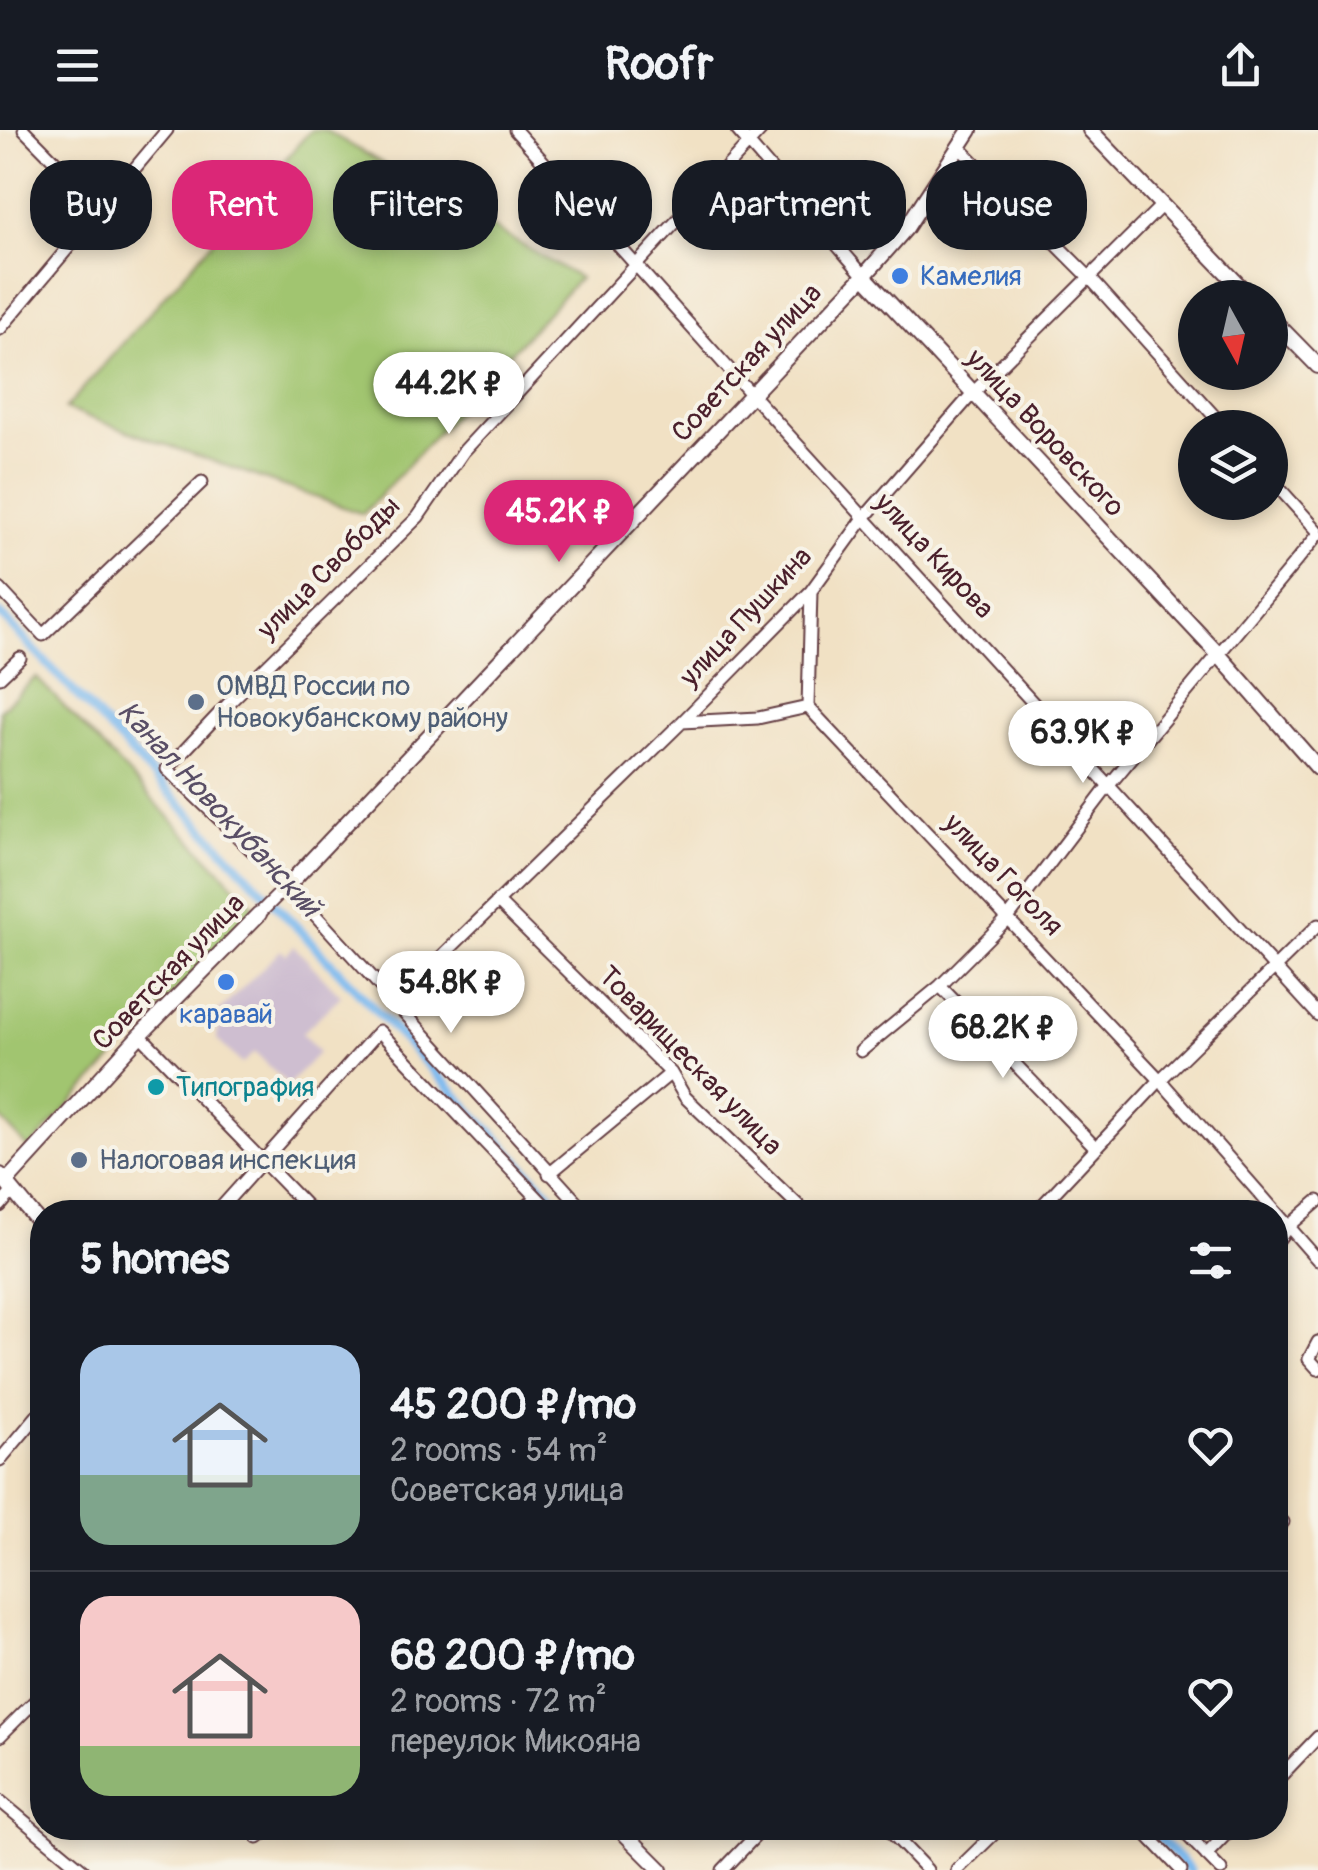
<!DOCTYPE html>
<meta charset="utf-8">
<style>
body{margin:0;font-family:Pangolin,sans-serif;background:#20242c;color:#f1f3f6;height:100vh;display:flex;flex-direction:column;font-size:38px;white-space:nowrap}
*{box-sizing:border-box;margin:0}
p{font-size:32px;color:#9ea1a6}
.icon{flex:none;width:55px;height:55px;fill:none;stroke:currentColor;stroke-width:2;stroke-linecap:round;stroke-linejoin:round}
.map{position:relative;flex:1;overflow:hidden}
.panel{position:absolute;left:30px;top:1070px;width:1258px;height:640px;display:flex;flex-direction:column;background:#171b24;border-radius:40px;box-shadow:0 5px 15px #0003}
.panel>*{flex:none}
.top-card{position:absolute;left:30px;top:30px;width:1260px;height:90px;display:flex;gap:20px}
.needle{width:65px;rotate:172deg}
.tools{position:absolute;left:1178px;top:150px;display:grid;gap:20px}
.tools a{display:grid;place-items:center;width:110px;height:110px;border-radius:50%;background:#171b24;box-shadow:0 5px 15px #0003;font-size:50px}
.price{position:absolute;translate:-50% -85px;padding:0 22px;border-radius:35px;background:#fff;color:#222;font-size:32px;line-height:65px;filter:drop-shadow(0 2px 5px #0008)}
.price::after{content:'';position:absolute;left:50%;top:60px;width:30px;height:22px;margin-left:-15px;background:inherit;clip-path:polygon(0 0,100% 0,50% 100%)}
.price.selected{background:#db2777;color:#fff}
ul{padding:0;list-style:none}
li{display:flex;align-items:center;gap:30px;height:250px;padding:0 50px}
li+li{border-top:2px solid #363941}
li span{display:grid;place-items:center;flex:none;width:280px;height:200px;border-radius:30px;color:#555}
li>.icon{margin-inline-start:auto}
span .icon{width:120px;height:120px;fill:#fffc;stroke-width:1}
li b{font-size:42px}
h2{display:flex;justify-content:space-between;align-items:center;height:120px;padding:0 50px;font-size:42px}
.pill{padding:0 35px;border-radius:40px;background:#171b24;box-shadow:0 5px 15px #0003;font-size:35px;line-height:90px}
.pill.selected{background:#db2777;color:#fff}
header{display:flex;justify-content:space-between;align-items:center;height:130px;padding:0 50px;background:#171b24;font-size:45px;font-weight:700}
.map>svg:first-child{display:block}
.industrial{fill:#cebed0}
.green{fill:#a1c56f;stroke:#76724d;stroke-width:2.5}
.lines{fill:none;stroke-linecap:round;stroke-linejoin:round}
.canal{stroke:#7dbaef;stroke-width:9}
.minor-casing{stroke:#633c42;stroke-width:15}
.major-casing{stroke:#633c42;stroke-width:18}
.minor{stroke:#fff;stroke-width:11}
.major{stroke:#fff;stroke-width:14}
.shop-dot{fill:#3f7fe0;stroke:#f7f3e8;stroke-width:4}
.service-dot{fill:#5c6f8a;stroke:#f7f3e8;stroke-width:4}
.culture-dot{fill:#0f9aa8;stroke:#f7f3e8;stroke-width:4}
.labels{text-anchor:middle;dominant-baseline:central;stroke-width:8;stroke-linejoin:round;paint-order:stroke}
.shop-label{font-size:28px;fill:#366cbe;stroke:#f7f3e8;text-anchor:start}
.street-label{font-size:28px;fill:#4a1f2b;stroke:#f7f3e8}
.service-label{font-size:28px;fill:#4e5e75;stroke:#f7f3e8;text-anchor:start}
.culture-label{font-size:28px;fill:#0d838f;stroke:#f7f3e8;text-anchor:start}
.water-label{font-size:30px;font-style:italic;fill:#594e66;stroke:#f7f3e8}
</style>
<header><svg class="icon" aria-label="menu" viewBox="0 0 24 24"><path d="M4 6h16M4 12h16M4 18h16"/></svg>Roofr<svg class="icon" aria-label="share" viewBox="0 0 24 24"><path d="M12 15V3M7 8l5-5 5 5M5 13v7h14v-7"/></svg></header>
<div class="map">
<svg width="1318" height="1740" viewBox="0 0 1318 1740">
<rect width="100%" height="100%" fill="#f7f3e8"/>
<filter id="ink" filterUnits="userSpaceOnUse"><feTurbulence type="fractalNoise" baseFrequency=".01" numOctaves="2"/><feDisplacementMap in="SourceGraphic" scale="20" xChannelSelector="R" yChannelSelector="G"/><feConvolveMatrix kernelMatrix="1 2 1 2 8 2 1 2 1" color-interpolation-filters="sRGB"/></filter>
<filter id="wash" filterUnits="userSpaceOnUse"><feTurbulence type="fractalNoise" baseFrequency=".0048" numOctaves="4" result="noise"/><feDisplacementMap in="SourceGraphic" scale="40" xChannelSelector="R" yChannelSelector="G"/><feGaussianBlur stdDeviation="2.25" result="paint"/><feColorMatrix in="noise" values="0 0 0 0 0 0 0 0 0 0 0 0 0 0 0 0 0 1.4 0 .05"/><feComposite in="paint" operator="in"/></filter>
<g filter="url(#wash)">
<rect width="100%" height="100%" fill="#f1e1c4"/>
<path class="industrial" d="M 294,816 L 341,866 L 302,903 L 319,922 L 288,955 L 255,922 L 242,934 L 217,910 L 217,901 L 225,892 L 216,884 L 281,820 L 286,825 Z"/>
<path class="green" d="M 311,0 L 325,0 L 579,148 L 363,384 L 65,279 Z
M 36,547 L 255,777 L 29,1019 L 0,988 L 0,580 Z"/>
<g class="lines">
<path class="canal" d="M 0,484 L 567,1082
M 1149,1698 L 1190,1740"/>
</g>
</g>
<g filter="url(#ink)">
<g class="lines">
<defs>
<path id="minor" d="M 24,0 L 101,78
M 515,0 L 753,266 L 1318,885
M 737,0 L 864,146
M 960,18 L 1089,147 L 1225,298
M 0,199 L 167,0
M 1270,348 L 1318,401
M 0,459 L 43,505 L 202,352
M 0,547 L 20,528
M 808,577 L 811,461
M 682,592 L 758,588 L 808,577 L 1160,950 L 1318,1130
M 497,771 L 671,943 L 685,967 L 805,1082
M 259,784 L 288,755
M 940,856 L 1096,1018
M 394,873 L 682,592 L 811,461 L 864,388 L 973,263 L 1161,76
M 140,905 L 312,1082
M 861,921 L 940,856 L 1009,787 L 1110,654 L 1318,405
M 549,1044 L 671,943
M 0,1076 L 13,1061
M 217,1082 L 379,901 L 551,1082
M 521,1082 L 536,1068
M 586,1082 L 288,755 L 167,639 L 231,571 L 418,387 L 463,322 L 761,0
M 1036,1082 L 1160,950 L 1318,795
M 1275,1114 L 1288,1097 L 1318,1071
M 1318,1212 L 1309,1229 L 1318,1239
M 0,1330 L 42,1280
M 1275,1401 L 1283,1392
M 0,1606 L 42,1564
M 1275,1652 L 1318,1607
M 0,1671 L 83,1740
M 887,1698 L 927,1740
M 1141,1698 L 1181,1740
M 1180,1698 L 1221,1740
M 258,1708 L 270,1698
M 1206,1725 L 1232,1698
M 723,1740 L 763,1698
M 957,1740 L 1000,1698"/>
<path id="major" d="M 1090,0 L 1251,168
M 864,146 L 1218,524 L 1318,638
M 1270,187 L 1318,236
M 288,755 L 864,146 L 906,98 L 970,0
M 0,1045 L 42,1096
M 6,1052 L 140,905 L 259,784
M 619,1698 L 661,1740"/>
</defs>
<use href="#minor" class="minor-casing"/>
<use href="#major" class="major-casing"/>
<use href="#minor" class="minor"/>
<use href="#major" class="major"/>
</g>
</g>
<g class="shop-dot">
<circle cx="900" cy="146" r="10"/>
<circle cx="226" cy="852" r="10"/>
</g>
<g class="service-dot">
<circle cx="196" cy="572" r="10"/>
<circle cx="79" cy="1030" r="10"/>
</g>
<circle class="culture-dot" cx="156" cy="957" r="10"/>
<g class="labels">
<g class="shop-label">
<text x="920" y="146">Камелия</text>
<text x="226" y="884" text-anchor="middle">каравай</text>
</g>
<g class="street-label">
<text transform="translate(747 233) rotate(-47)">Советская улица</text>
<text transform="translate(1045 303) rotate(47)">улица Воровского</text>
<text transform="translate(934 426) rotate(47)">улица Кирова</text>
<text transform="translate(329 438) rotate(-45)">улица Свободы</text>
<text transform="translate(746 487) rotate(-47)">улица Пушкина</text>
<text transform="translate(1003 745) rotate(46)">улица Гоголя</text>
<text transform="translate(169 842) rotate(-46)">Советская улица</text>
<text transform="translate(690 931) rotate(46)">Товарищеская улица</text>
</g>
<g class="service-label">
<text x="216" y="556">ОМВД России по<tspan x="216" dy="32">Новокубанскому району</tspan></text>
<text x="99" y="1030">Налоговая инспекция</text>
</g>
<g class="culture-label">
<text x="176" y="957">Типография</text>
</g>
<g class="water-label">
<text transform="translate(219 679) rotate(47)">Канал Новокубанский</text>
</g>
</g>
</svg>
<div class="tools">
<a><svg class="needle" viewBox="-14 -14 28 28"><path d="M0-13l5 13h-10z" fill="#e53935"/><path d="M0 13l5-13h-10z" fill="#9ea1a6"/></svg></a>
<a><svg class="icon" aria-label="layers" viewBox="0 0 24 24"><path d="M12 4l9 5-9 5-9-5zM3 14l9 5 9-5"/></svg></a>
</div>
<b class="price" style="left:449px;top:307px">44.2K ₽</b>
<b class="price selected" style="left:559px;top:435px">45.2K ₽</b>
<b class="price" style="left:1083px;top:656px">63.9K ₽</b>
<b class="price" style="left:451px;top:906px">54.8K ₽</b>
<b class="price" style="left:1003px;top:951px">68.2K ₽</b>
<div class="top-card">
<a class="pill">Buy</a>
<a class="pill selected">Rent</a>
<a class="pill">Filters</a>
<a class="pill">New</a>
<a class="pill">Apartment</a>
<a class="pill">House</a>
</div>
<section class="panel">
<h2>5 homes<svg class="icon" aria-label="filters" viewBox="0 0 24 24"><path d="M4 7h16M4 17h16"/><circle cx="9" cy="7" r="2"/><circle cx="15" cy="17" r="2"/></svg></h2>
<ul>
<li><span style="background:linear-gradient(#a9c7e8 65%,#7fa58c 0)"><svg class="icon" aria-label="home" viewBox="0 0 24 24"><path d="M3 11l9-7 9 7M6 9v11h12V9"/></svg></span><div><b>45 200 ₽/mo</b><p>2 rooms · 54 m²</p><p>Советская улица</p></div><svg class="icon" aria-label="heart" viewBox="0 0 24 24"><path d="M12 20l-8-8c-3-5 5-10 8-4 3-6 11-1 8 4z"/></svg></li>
<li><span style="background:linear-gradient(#f6c9c9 75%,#8fb573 0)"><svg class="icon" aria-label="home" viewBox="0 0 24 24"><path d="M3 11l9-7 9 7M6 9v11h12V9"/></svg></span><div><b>68 200 ₽/mo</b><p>2 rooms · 72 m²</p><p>переулок Микояна</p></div><svg class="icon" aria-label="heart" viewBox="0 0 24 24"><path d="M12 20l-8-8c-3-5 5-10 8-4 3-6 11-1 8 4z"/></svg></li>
</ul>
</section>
</div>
